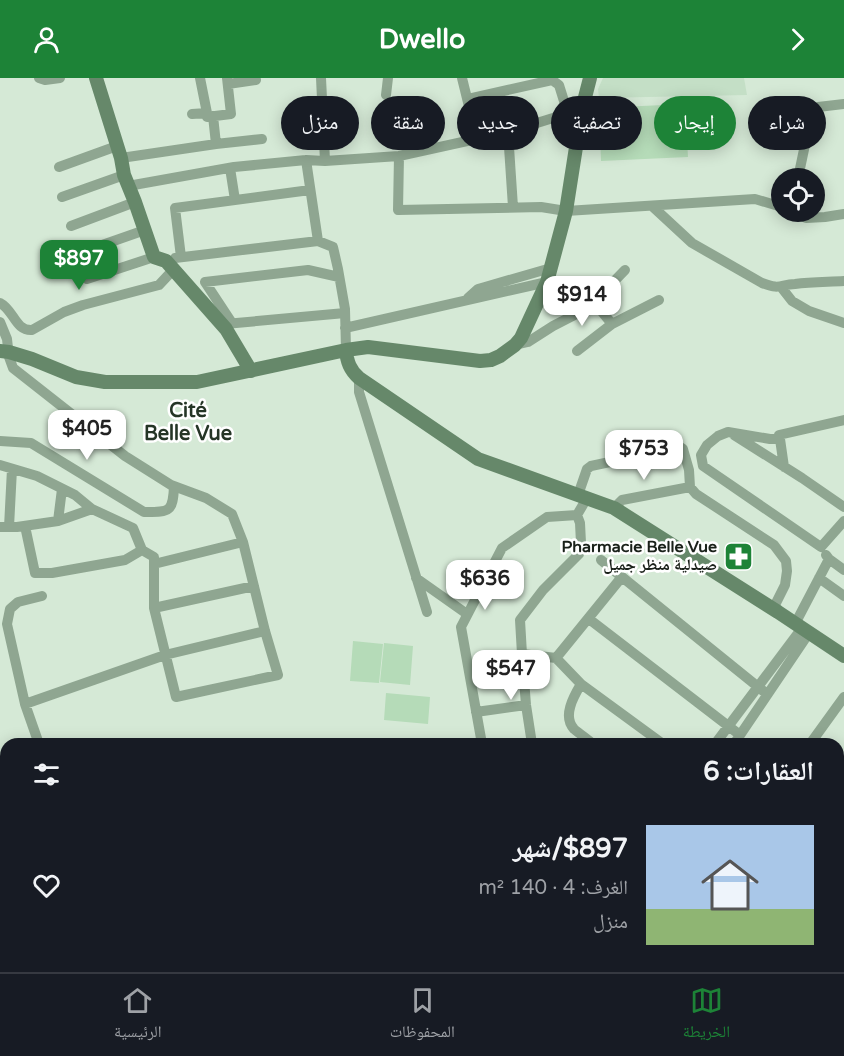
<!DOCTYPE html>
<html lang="ar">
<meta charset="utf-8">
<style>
body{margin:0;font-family:"Varela Round","Noto Naskh Arabic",sans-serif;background:#20242c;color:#f1f3f6;direction:rtl;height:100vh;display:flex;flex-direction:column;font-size:22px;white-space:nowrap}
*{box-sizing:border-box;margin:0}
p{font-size:20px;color:#9ea1a6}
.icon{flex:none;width:33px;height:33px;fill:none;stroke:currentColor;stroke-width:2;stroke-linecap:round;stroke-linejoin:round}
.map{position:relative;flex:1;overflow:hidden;direction:ltr}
.drawer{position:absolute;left:0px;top:660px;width:844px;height:234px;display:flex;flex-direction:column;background:#171b24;border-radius:18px 18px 0 0;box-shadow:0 3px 15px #0003;direction:rtl}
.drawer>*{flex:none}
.banner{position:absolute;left:18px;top:18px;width:808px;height:54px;direction:rtl;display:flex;gap:12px}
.controls{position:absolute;left:771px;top:90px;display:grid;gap:12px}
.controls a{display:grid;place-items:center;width:54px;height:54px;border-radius:50%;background:#171b24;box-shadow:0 3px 15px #0003;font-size:30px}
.price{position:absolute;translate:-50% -51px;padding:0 14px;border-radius:12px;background:#fff;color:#222;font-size:20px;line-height:39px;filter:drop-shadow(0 2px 3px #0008)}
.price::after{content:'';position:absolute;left:50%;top:36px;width:18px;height:14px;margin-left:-9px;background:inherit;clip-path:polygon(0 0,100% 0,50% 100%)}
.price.selected{background:#1d8337;color:#fff}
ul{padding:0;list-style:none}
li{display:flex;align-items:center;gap:18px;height:150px;padding:0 30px}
li span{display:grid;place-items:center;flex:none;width:168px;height:120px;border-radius:0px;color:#555}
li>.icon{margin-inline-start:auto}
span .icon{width:72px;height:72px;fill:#fffc;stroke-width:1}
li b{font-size:26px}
h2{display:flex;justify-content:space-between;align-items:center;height:72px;padding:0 30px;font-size:26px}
.tag{padding:0 21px;border-radius:27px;background:#171b24;box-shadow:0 3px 15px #0003;font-size:21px;line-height:54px}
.tag.selected{background:#1d8337;color:#fff}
header{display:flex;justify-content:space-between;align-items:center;height:78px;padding:0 30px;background:#1d8337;color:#fff;font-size:27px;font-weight:800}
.tabs{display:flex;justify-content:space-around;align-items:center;height:84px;border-top:2px solid #363941;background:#171b24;font-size:16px;color:#9ea1a6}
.tabs a{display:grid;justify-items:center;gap:3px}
.tabs .selected{color:#1d8337}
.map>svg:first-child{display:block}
.built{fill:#c4dfc6}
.green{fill:#b5dbb8}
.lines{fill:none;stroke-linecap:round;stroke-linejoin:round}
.street{stroke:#8fa691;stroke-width:10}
.secondary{stroke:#66886a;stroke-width:14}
.labels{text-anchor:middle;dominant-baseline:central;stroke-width:5;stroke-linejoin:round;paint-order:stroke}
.poi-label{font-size:16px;font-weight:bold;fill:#1a211a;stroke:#fff;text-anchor:end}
.quarter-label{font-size:20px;font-weight:bold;fill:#253526;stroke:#fff}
</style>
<header><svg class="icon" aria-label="forward" viewBox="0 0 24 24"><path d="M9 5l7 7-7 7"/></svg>Dwello<svg class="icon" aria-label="person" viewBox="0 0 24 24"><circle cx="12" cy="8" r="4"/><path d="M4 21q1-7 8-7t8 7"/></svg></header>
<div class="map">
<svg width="844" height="894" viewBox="0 0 844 894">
<rect width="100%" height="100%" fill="#d5e9d6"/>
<path class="built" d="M 603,0 L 744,0 L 747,17 L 599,20 L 598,11 Z"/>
<path class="green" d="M 685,26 L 688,79 L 601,83 L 599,30 Z
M 353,563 L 383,566 L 379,605 L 350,603 Z
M 384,565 L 413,568 L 410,607 L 380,604 Z
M 386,615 L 430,619 L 428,646 L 384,642 Z"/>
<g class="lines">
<path class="street" d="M 39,0 L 45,2 L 60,0
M 200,0 L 207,35
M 321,0 L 325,83
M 462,0 L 477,61
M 228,6 L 256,2
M 386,17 L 388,0
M 468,21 L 552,2 L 559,7 L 568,36
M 192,36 L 207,35 L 207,39 L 231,36 L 227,0
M 213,38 L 216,66
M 508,54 L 513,129
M 399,78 L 398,132 L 541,129 L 566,133 L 755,121 L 782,129
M 121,80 L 216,66 L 262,61
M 306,82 L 318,163 L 333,169 L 338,191 L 345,231 L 346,272
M 59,89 L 117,68
M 230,90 L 235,122
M 798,100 L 806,62 L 818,29 L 844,26
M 128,108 L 234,89 L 306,82 L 325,83 L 399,78 L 508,54 L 582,31
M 62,119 L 124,97
M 652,128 L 692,165 L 762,205 C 780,212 779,207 795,206 C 811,204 828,204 844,203
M 792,134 L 806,140 L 825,139 L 844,136
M 71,148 L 135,124
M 85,173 L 145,152
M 181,179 L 175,130 L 310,112
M 175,180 L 318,163
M 87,201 L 154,179
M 781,209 L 792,223 L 809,233 L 844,245
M 468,220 L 478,211 L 485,209 L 551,190
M 0,225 C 14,232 15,253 32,252 L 64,234 L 83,227 L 159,207 L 173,192
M 0,244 L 7,261 L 9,279 L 13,290 L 125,378 L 171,407 L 206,420 L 232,436 L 243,464 L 265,553 L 278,597 L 176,619 L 154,530 L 154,479 L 142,472 L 133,450 L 92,431 L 75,417 L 37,398 L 0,387
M 232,245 L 205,204 L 308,192 L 339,199
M 225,246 L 345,235
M 612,246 L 659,222
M 345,250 L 547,204
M 515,267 L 528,264 L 553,248 L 586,231 L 594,224 L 625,192
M 577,273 L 612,246 L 594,224
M 359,300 L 359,314 L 427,534
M 844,342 L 779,357 L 780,361 L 770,361 L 728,354 L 718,358 L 707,367 L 701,377 L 703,388 L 821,469 L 844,443
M 734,357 L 802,400 L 844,429
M 780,361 L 784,389
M 0,363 L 31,365 L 144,434 C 169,434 173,435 174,408
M 578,417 L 587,391 L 591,388 L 680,369 L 683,371 L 689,392 L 690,409 L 696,416 L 774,467 L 786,483 L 787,493 L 785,507 L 773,531
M 587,420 L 577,437 L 580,445 L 581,465 L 579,476 L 543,512 L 520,542 L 522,576 L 556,580 L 581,606 C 574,618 562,638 574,651 C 580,656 587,661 593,666
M 614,430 L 622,422 L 690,409
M 58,443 L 62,411
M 25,448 L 35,495 L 52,495 L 125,482 L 142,472
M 0,449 L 17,449 L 58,443 L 92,431
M 9,449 L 12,391
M 826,477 L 829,481 L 844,492
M 601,482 L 767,616
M 154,486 L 243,464
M 416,500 L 467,536
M 819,500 L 844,518
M 154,530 L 254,508
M 589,541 L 740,657
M 795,546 L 829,481
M 522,576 L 526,627 L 532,666
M 556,580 L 621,500
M 581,606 L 663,666
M 25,626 L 7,546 L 10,531 L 18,524 L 42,518
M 476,634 L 526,627
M 39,666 L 25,626 L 165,577 L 265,553
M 482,666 L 461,549 L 502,470 L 547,439 L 577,437
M 715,666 L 802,550
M 734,666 L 809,555
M 810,666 L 844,619
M 0,704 L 6,709
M 0,806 L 6,809
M 838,811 L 844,808
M 838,841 L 844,841
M 838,881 L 844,881
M 109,888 L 109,894
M 460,888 L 461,894
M 670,888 L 670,894
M 682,888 L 683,894
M 565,894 L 628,888"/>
<path class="secondary" d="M 96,0 L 121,80 L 124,97 L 135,124 L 154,179 L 166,183 L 226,251 L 251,293
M 346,272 C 347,284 350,292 359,300 L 478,381 L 614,430 L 778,534 L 844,578
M 0,273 L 9,274 L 32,281 L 76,299 L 105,304 L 197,304 L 346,272 L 368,269 L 480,283 L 491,282 L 500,278 L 515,267 L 521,260 L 547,204 L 566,133 L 582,31 L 590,0"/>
</g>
<defs>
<symbol id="pharmacy-square" viewBox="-11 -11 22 22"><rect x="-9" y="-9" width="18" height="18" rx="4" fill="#1d8337" stroke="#fff"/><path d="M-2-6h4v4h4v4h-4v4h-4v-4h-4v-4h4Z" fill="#fff"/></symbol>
</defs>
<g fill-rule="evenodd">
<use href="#pharmacy-square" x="722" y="462" width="33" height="33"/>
</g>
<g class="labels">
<g class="poi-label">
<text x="717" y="469">Pharmacie Belle Vue<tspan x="717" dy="18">صيدلية منظر جميل</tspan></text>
</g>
<g class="quarter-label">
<text x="188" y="333">Cité<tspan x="188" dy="23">Belle Vue</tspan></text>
</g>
</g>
</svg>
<div class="controls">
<a><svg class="icon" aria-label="locate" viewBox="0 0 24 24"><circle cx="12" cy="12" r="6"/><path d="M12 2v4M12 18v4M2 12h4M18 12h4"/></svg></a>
</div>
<b class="price selected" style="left:79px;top:213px">$897</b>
<b class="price" style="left:582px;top:249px">$914</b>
<b class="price" style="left:87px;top:383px">$405</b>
<b class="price" style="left:644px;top:403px">$753</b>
<b class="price" style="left:485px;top:533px">$636</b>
<b class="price" style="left:511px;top:623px">$547</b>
<div class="banner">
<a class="tag">شراء</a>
<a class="tag selected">إيجار</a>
<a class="tag">تصفية</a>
<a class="tag">جديد</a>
<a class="tag">شقة</a>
<a class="tag">منزل</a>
</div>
<section class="drawer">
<h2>العقارات: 6<svg class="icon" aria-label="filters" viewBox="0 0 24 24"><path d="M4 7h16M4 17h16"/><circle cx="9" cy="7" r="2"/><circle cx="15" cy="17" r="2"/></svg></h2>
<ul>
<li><span style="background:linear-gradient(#a9c7e8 70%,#8fb573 0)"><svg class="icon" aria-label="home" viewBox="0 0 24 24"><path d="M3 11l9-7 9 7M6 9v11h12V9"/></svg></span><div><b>$897/شهر</b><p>الغرف: 4 · 140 m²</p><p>منزل</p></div><svg class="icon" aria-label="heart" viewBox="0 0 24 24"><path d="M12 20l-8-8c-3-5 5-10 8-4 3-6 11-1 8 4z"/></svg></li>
</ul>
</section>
</div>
<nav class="tabs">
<a class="selected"><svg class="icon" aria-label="map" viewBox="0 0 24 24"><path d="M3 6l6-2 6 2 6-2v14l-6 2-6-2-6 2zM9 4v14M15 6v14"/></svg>الخريطة</a>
<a><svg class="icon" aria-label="saved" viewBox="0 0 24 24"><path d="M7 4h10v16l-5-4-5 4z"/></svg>المحفوظات</a>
<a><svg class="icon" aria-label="home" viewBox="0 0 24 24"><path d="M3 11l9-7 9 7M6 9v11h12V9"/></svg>الرئيسية</a>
</nav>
